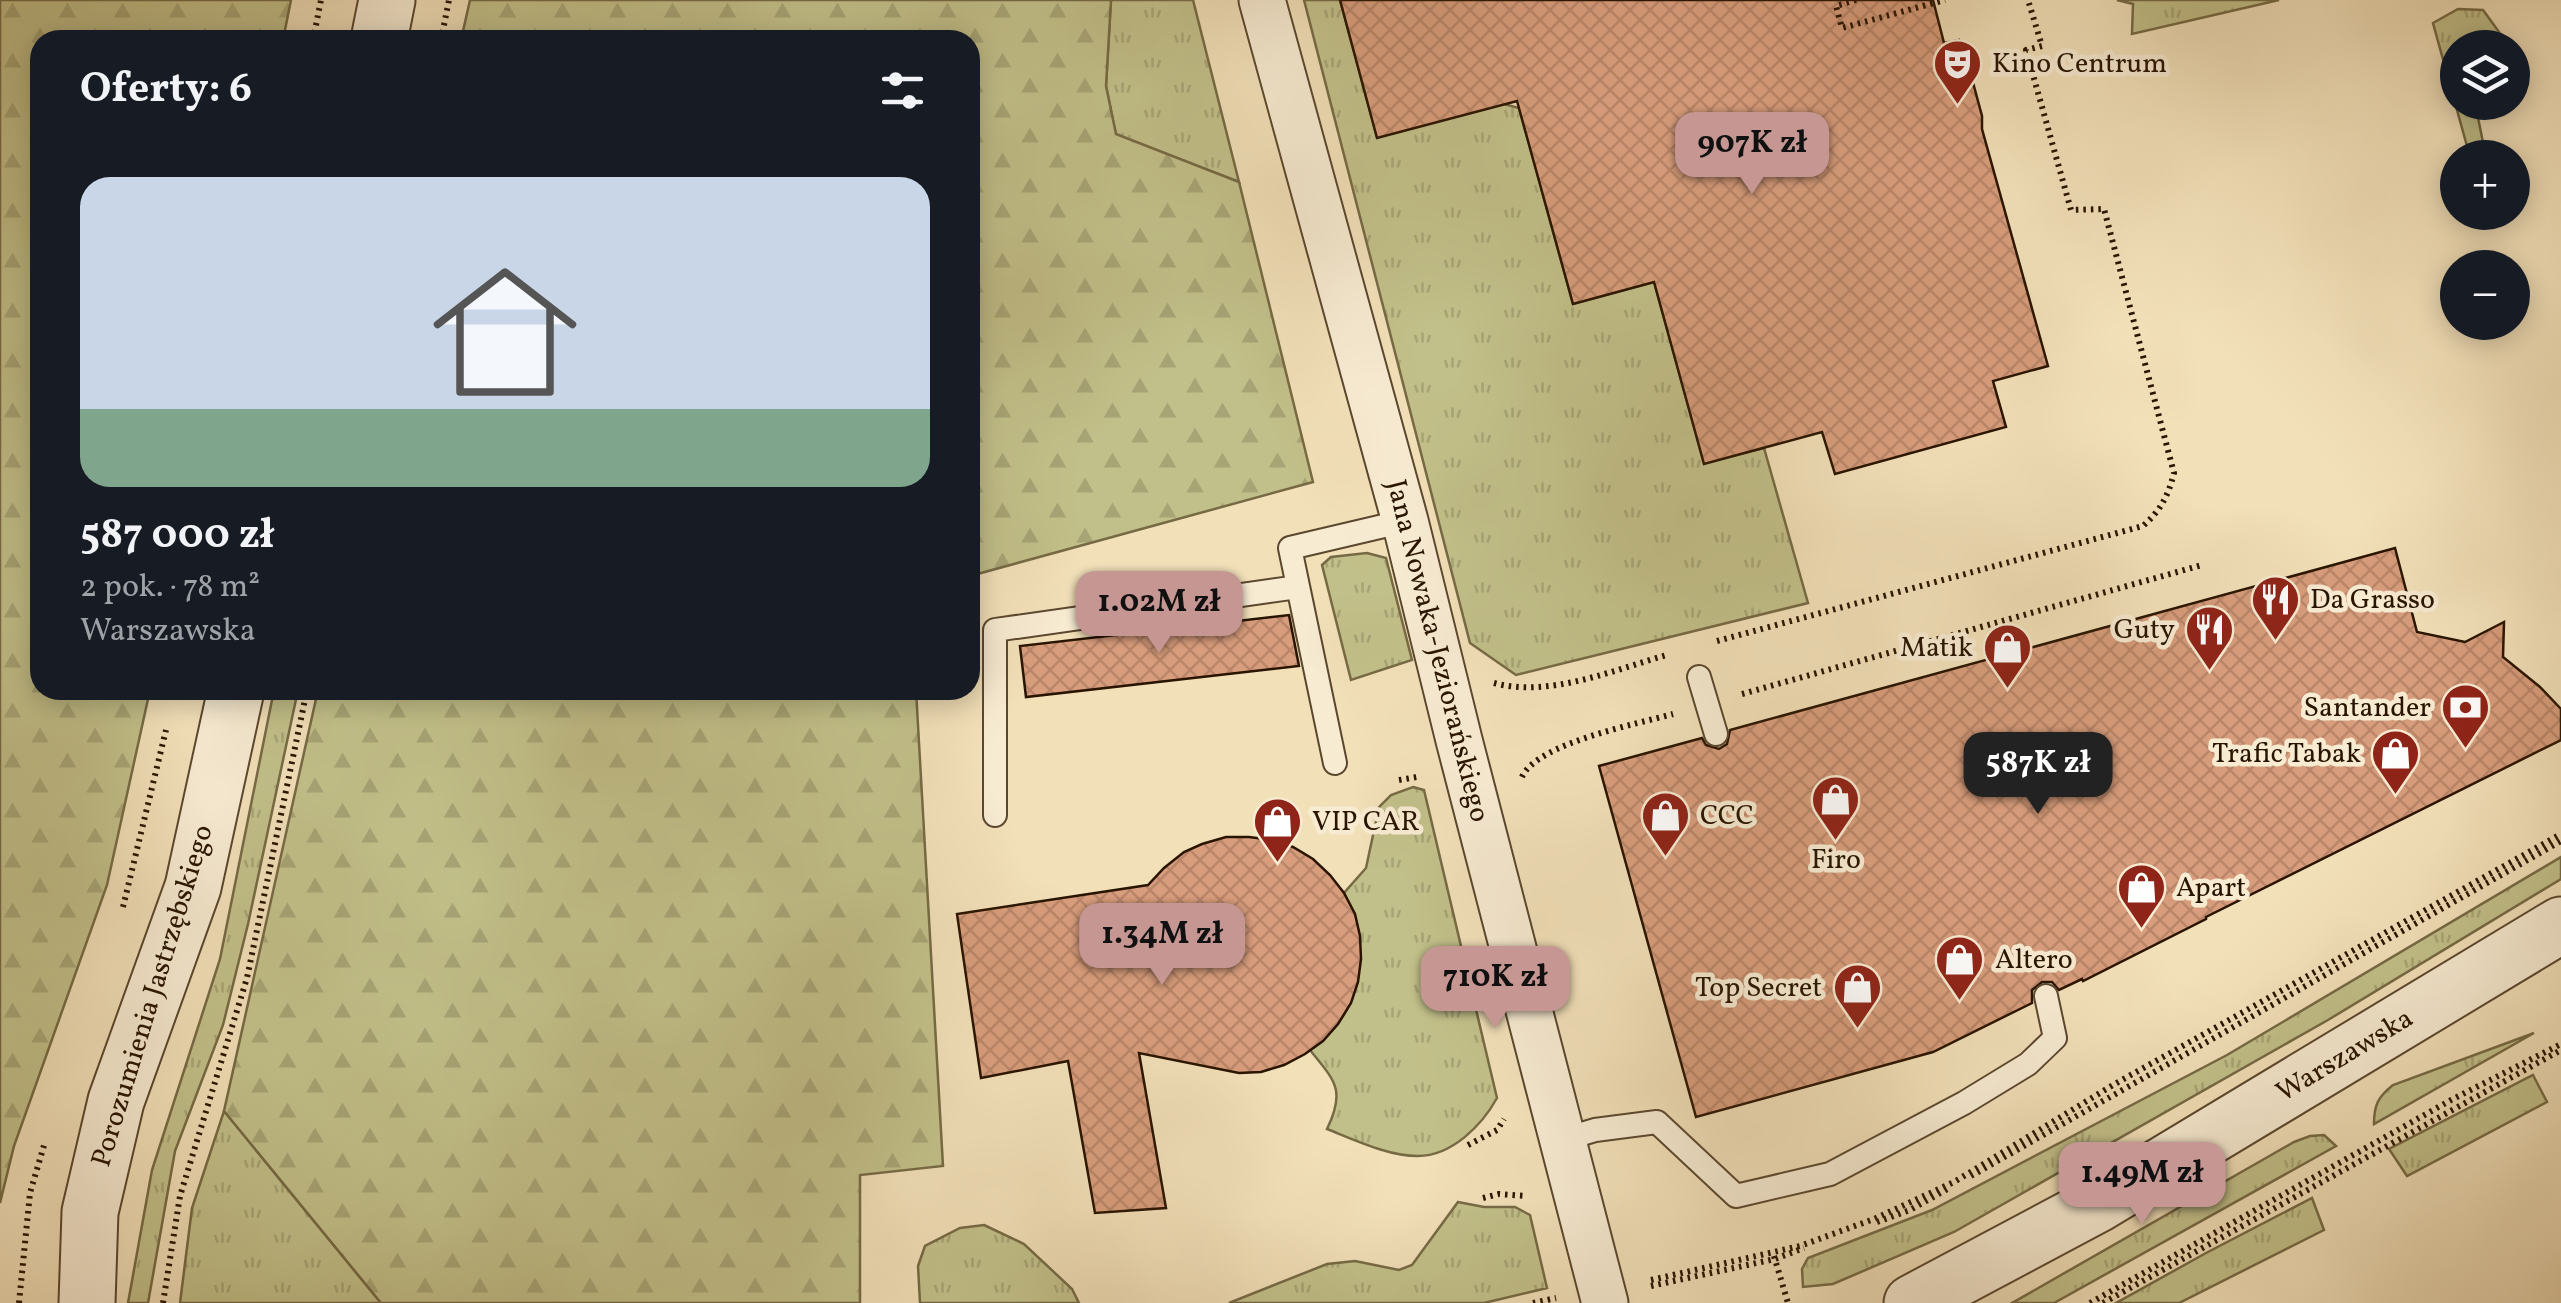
<!DOCTYPE html>
<html lang="pl">
<meta charset="utf-8">
<style>
body{margin:0;font-family:Vollkorn,serif;background:#20242c;color:#f1f3f6;height:100vh;display:flex;flex-direction:column;font-size:38px;white-space:nowrap}
*{box-sizing:border-box;margin:0}
p{font-size:32px;color:#9ea1a6}
.icon{flex:none;width:55px;height:55px;fill:none;stroke:currentColor;stroke-width:2;stroke-linecap:round;stroke-linejoin:round}
.map{position:relative;flex:1;overflow:hidden}
.sheet{position:absolute;left:30px;top:30px;width:950px;height:670px;display:flex;flex-direction:column;background:#171b24;border-radius:30px;box-shadow:0 5px 25px #0003}
.sheet>*{flex:none}
.controls{position:absolute;left:2440px;top:30px;display:grid;gap:20px}
.controls a{display:grid;place-items:center;width:90px;height:90px;border-radius:50%;background:#171b24;box-shadow:0 5px 25px #0003;font-size:50px}
.price{position:absolute;translate:-50% -85px;padding:0 22px;border-radius:20px;background:#c59692;color:#111;font-size:32px;line-height:65px;filter:drop-shadow(0 2px 5px #0008)}
.price::after{content:'';position:absolute;left:50%;top:60px;width:30px;height:22px;margin-left:-15px;background:inherit;clip-path:polygon(0 0,100% 0,50% 100%)}
.price.current{background:#222;color:#fff}
ul{padding:0;list-style:none}
li{display:grid;align-content:center;gap:20px;height:530px;padding:0 50px}
li+li{border-top:2px solid #363941}
li span{display:grid;place-items:center;height:310px;border-radius:30px;color:#555}
li>.icon{margin-inline-start:auto}
span .icon{width:180px;height:180px;fill:#fffc;stroke-width:1}
li b{font-size:42px}
h2{display:flex;justify-content:space-between;align-items:center;height:120px;padding:0 50px;font-size:42px}
.map>svg:first-child{display:block}
.grass{fill:url(#grass-tufts);stroke:#766a45;stroke-width:2.5}
.forest{fill:url(#forest-firs);stroke:#766a45;stroke-width:2.5}
.building{fill:url(#building-cross-hatch);stroke:#291400;stroke-width:2.5}
.lines{fill:none;stroke-linecap:round;stroke-linejoin:round}
.service-casing{stroke:#5b472e;stroke-width:26}
.minor-casing{stroke:#5b472e;stroke-width:49}
.tertiary-casing{stroke:#5b472e;stroke-width:59}
.path{stroke:#291400;stroke-width:6;stroke-dasharray:2.5 5;stroke-linecap:butt}
.service{stroke:#f7ebd2;stroke-width:22}
.minor{stroke:#f7ebd2;stroke-width:45}
.tertiary{stroke:#f7ebd2;stroke-width:55}
.labels{text-anchor:middle;dominant-baseline:central;stroke-width:9;stroke-linejoin:round;paint-order:stroke}
.poi-label{font-size:28px;fill:#291400;stroke:#f7ebd2;text-anchor:start}
.street-label{font-size:28px;fill:#291400;stroke:#f7ebd2}
</style>
<div class="map">
<svg width="2561" height="1303" viewBox="0 0 2561 1303">
<defs>
<pattern id="grass-tufts" width="24" height="20" patternUnits="userSpaceOnUse" patternTransform="scale(2.5)"><rect width="24" height="20" fill="#c2c08a"/><path d="M3 7l-1-3M5 7V3M7 7l1-3M15 17l-1-3M17 17v-4M19 17l1-3" fill="none" stroke="#a7a475"/></pattern>
<pattern id="forest-firs" width="22" height="20" patternUnits="userSpaceOnUse" patternTransform="scale(2.5)"><rect width="22" height="20" fill="#c2c08a"/><path d="M5 1l3.5 6h-7zM16 11l3.5 6h-7z" fill="#a7a475"/></pattern>
<pattern id="building-cross-hatch" width="8" height="8" patternUnits="userSpaceOnUse" patternTransform="scale(2.5)"><rect width="8" height="8" fill="#d89d7c"/><path d="M0 0l8 8M0 8l8-8" fill="none" stroke="#b98669"/></pattern>
</defs>
<rect width="100%" height="100%" fill="#f2e0b9"/>
<filter id="stains"><feTurbulence type="fractalNoise" baseFrequency=".002" numOctaves="4"/><feColorMatrix values="0 0 0 0 .2 0 0 0 0 .09 0 0 0 0 .02 0 0 0 .5 -.17"/></filter>
<radialGradient id="worn" r=".72"><stop offset=".6" stop-color="#630" stop-opacity="0"/><stop offset="1" stop-color="#630" stop-opacity=".3"/></radialGradient>
<path class="grass" d="M 1111,0 L 1193,0 L 1239,182 L 1116,135 L 1106,86 Z
M 1304,0 L 1340,0 L 1377,137 L 1504,104 L 1519,108 L 1573,304 L 1654,282 L 1704,463 L 1764,448 L 1808,603 L 1516,675 L 1470,643 Z
M 2117,0 L 2279,0 L 2132,34 L 2133,4 Z
M 2458,9 L 2483,10 L 2510,47 L 2458,48 L 2458,102 L 2475,103 L 2486,157 L 2470,157 L 2433,23 Z
M 1367,553 L 1386,558 L 1412,660 L 1351,680 L 1322,565 L 1331,557 Z
M 274,690 L 298,690 L 248,924 L 223,1025 L 175,1151 L 148,1303 L 128,1303 L 152,1170 L 220,959 Z
M 1413,787 L 1424,790 L 1497,1098 C 1482,1125 1452,1156 1418,1156 C 1388,1156 1355,1140 1327,1129 C 1346,1090 1335,1081 1310,1050 C 1364,1012 1372,949 1344,893 L 1366,868 L 1379,807 L 1391,795 Z
M 2561,857 L 2561,879 L 2328,1020 L 1954,1232 L 1833,1284 L 1803,1287 L 1802,1269 L 1808,1258 L 1932,1210 L 2227,1055 Z
M 2534,1033 L 2374,1124 C 2374,1105 2378,1097 2393,1085 Z
M 2533,1075 L 2547,1102 L 2407,1176 L 2389,1149 Z
M 224,1111 L 381,1303 L 180,1303 L 192,1208 Z
M 2324,1135 L 2336,1146 L 2054,1303 L 2012,1303 L 2294,1142 L 2310,1136 Z
M 2312,1198 L 2324,1230 L 2179,1303 L 2116,1303 L 2206,1253 Z
M 1458,1202 L 1484,1207 L 1515,1207 L 1530,1215 L 1547,1288 L 1484,1303 L 1229,1303 L 1327,1264 L 1355,1261 L 1399,1270 L 1412,1265 Z
M 984,1225 L 1024,1244 L 1072,1289 L 1079,1303 L 920,1303 L 918,1266 L 925,1246 L 960,1228 Z"/>
<path class="forest" d="M 0,0 L 291,0 L 283,40 L 40,40 L 40,690 L 150,690 L 107,885 L 14,1146 L 0,1203 Z
M 470,0 L 1111,0 L 1106,86 L 1116,134 L 1239,182 L 1313,482 L 970,576 L 970,40 L 461,40 Z
M 318,690 L 916,690 L 943,1166 L 860,1175 L 860,1303 L 381,1303 L 224,1111 Z"/>
<path class="building" d="M 1340,0 L 1933,0 L 1944,43 L 1959,40 L 1965,64 L 1968,64 L 1982,116 L 1982,129 L 2048,366 L 1993,381 L 2006,427 L 1835,474 L 1822,432 L 1704,464 L 1654,282 L 1573,304 L 1517,101 L 1377,138 Z
M 2395,548 L 2417,632 L 2465,642 L 2504,622 L 2503,657 L 2540,687 L 2561,709 L 2561,740 L 2206,917 L 2206,919 L 2083,981 L 2082,979 L 2059,990 L 2052,982 L 2042,982 L 2032,990 L 2032,1003 L 1933,1052 L 1696,1117 L 1599,766 L 1702,738 L 1706,745 L 1719,749 L 1727,744 L 1730,730 Z
M 1289,615 L 1299,666 L 1026,697 L 1020,646 Z
M 1226,837 L 1249,837 L 1272,840 L 1293,847 L 1313,859 L 1330,875 L 1344,893 L 1355,914 L 1360,936 L 1361,959 L 1358,982 L 1351,1003 L 1338,1024 L 1323,1041 L 1305,1054 L 1284,1065 L 1261,1072 L 1239,1073 L 1139,1053 L 1166,1208 L 1095,1213 L 1068,1061 L 981,1078 L 957,914 L 1148,885 L 1164,868 L 1184,852 L 1202,844 Z"/>
<g class="lines">
<defs>
<path id="service" d="M 1699,677 L 1716,734
M 1335,763 L 1290,548 L 1405,521
M 995,815 L 995,630 L 1298,587
M 1562,1140 L 1595,1130 L 1657,1122 L 1736,1196 L 1830,1174 L 1964,1103 L 2028,1064 L 2055,1038 L 2046,996"/>
<path id="minor" d="M 1262,0 L 1405,521 L 1459,740 L 1605,1303"/>
<path id="tertiary" d="M 379,40 L 387,0
M 87,1303 L 90,1212 L 116,1101 L 193,887 L 236,690
M 1912,1303 L 2098,1204 L 2561,925"/>
</defs>
<use href="#service" class="service-casing"/>
<use href="#minor" class="minor-casing"/>
<use href="#tertiary" class="tertiary-casing"/>
<path class="path" d="M 1856,0 L 1836,6 L 1842,28 L 1945,0
M 313,40 L 321,0
M 441,40 L 449,0
M 1717,641 L 2143,526 C 2161,510 2168,496 2174,473 L 2104,209 L 2071,210 L 2026,50 L 2042,46 L 2028,0
M 1494,683 C 1549,698 1613,670 1667,655
M 1742,694 L 2202,565
M 1522,777 C 1537,743 1637,724 1673,714
M 1399,780 L 1417,777
M 123,907 L 166,730
M 1468,1145 L 1497,1130 L 1504,1119
M 1971,1176 L 2561,841
M 1483,1198 L 1499,1194 L 1526,1196
M 1877,1222 L 1910,1210 L 1951,1187
M 1774,1256 L 1788,1303
M 1651,1280 L 1800,1246 L 1874,1219 L 1954,1182 L 2113,1085 L 2561,834
M 1651,1286 L 1775,1259 L 1804,1248
M 19,1303 L 30,1193 L 45,1142
M 163,1303 L 180,1196 L 247,978 L 307,690
M 1533,1303 L 1556,1298
M 2090,1303 L 2451,1100 L 2561,1044
M 2103,1303 L 2561,1050"/>
<use href="#service" class="service"/>
<use href="#minor" class="minor"/>
<use href="#tertiary" class="tertiary"/>
</g>
<defs>
<symbol id="theatre-pin" viewBox="-11 -11 22 30"><path d="M0 17L-7.5 6A9.5 9.5 0 1 1 7.5 6Z" fill="#8f2418" stroke="#f7ebd2"/><path d="M-5-5.5Q0-4 5-5.5V0Q5 5 0 6Q-5 5-5 0ZM-3.3-2.5H-1v1.5H-3.3ZM1-2.5H3.3v1.5H1ZM-2.8 1Q0 5.5 2.8 1Z" fill="#fff"/></symbol>
<symbol id="restaurant-pin" viewBox="-11 -11 22 30"><path d="M0 17L-7.5 6A9.5 9.5 0 1 1 7.5 6Z" fill="#8f2418" stroke="#f7ebd2"/><path d="M-5-6h1v4h1v-4h1v4h1v-4h1v5L-1.5 .5V6h-2V.5L-5-1ZM5-6V6H3V1.5H1.5Q1.5-4 5-6Z" fill="#fff"/></symbol>
<symbol id="shop-pin" viewBox="-11 -11 22 30"><path d="M0 17L-7.5 6A9.5 9.5 0 1 1 7.5 6Z" fill="#8f2418" stroke="#f7ebd2"/><path d="M-5-2.5h2.3a2.7 3.5 0 0 1 5.4 0H5L5.5 6h-11ZM-1.5-2.5h3a1.5 2.3 0 0 0-3 0Z" fill="#fff"/></symbol>
<symbol id="bank-pin" viewBox="-11 -11 22 30"><path d="M0 17L-7.5 6A9.5 9.5 0 1 1 7.5 6Z" fill="#8f2418" stroke="#f7ebd2"/><path d="M-6-4H6V4H-6ZM0-2.3a2.3 2.3 0 1 0 0 4.6a2.3 2.3 0 1 0 0-4.6Z" fill="#fff"/></symbol>
</defs>
<g fill-rule="evenodd">
<use href="#theatre-pin" x="1930" y="36" width="55" height="75"/>
<use href="#restaurant-pin" x="2248" y="572" width="55" height="75"/>
<use href="#restaurant-pin" x="2182" y="602" width="55" height="75"/>
<use href="#shop-pin" x="1980" y="620" width="55" height="75"/>
<use href="#bank-pin" x="2438" y="680" width="55" height="75"/>
<use href="#shop-pin" x="2368" y="726" width="55" height="75"/>
<use href="#shop-pin" x="1808" y="772" width="55" height="75"/>
<use href="#shop-pin" x="1638" y="788" width="55" height="75"/>
<use href="#shop-pin" x="1250" y="794" width="55" height="75"/>
<use href="#shop-pin" x="2114" y="860" width="55" height="75"/>
<use href="#shop-pin" x="1932" y="932" width="55" height="75"/>
<use href="#shop-pin" x="1830" y="960" width="55" height="75"/>
</g>
<g class="labels">
<g class="poi-label">
<text x="1992" y="64">Kino Centrum</text>
<text x="2310" y="600">Da Grasso</text>
<text x="2175" y="630" text-anchor="end">Guty</text>
<text x="1973" y="648" text-anchor="end">Matik</text>
<text x="2431" y="708" text-anchor="end">Santander</text>
<text x="2361" y="754" text-anchor="end">Trafic Tabak</text>
<text x="1700" y="816">CCC</text>
<text x="1312" y="822">VIP CAR</text>
<text x="1836" y="860" text-anchor="middle">Firo</text>
<text x="2176" y="888">Apart</text>
<text x="1995" y="960">Altero</text>
<text x="1822" y="988" text-anchor="end">Top Secret</text>
</g>
<g class="street-label">
<text transform="translate(1437 651) rotate(76)">Jana Nowaka-Jeziorańskiego</text>
<text transform="translate(153 996) rotate(-73)">Porozumienia Jastrzębskiego</text>
<text transform="translate(2345 1056) rotate(-31)">Warszawska</text>
</g>
</g>
<rect width="100%" height="100%" filter="url(#stains)"/>
<rect width="100%" height="100%" fill="url(#worn)"/>
</svg>
<div class="controls">
<a><svg class="icon" aria-label="layers" viewBox="0 0 24 24"><path d="M12 4l9 5-9 5-9-5zM3 14l9 5 9-5"/></svg></a>
<a>+</a>
<a>−</a>
</div>
<b class="price" style="left:1752px;top:197px">907K zł</b>
<b class="price" style="left:1159px;top:656px">1.02M zł</b>
<b class="price current" style="left:2038px;top:817px">587K zł</b>
<b class="price" style="left:1162px;top:988px">1.34M zł</b>
<b class="price" style="left:1495px;top:1031px">710K zł</b>
<b class="price" style="left:2142px;top:1227px">1.49M zł</b>
<section class="sheet">
<h2>Oferty: 6<svg class="icon" aria-label="filters" viewBox="0 0 24 24"><path d="M4 7h16M4 17h16"/><circle cx="9" cy="7" r="2"/><circle cx="15" cy="17" r="2"/></svg></h2>
<ul>
<li><span style="background:linear-gradient(#c9d6e8 75%,#7fa58c 0)"><svg class="icon" aria-label="home" viewBox="0 0 24 24"><path d="M3 11l9-7 9 7M6 9v11h12V9"/></svg></span><div><b>587 000 zł</b><p>2 pok. · 78 m²</p><p>Warszawska</p></div></li>
</ul>
</section>
</div>
